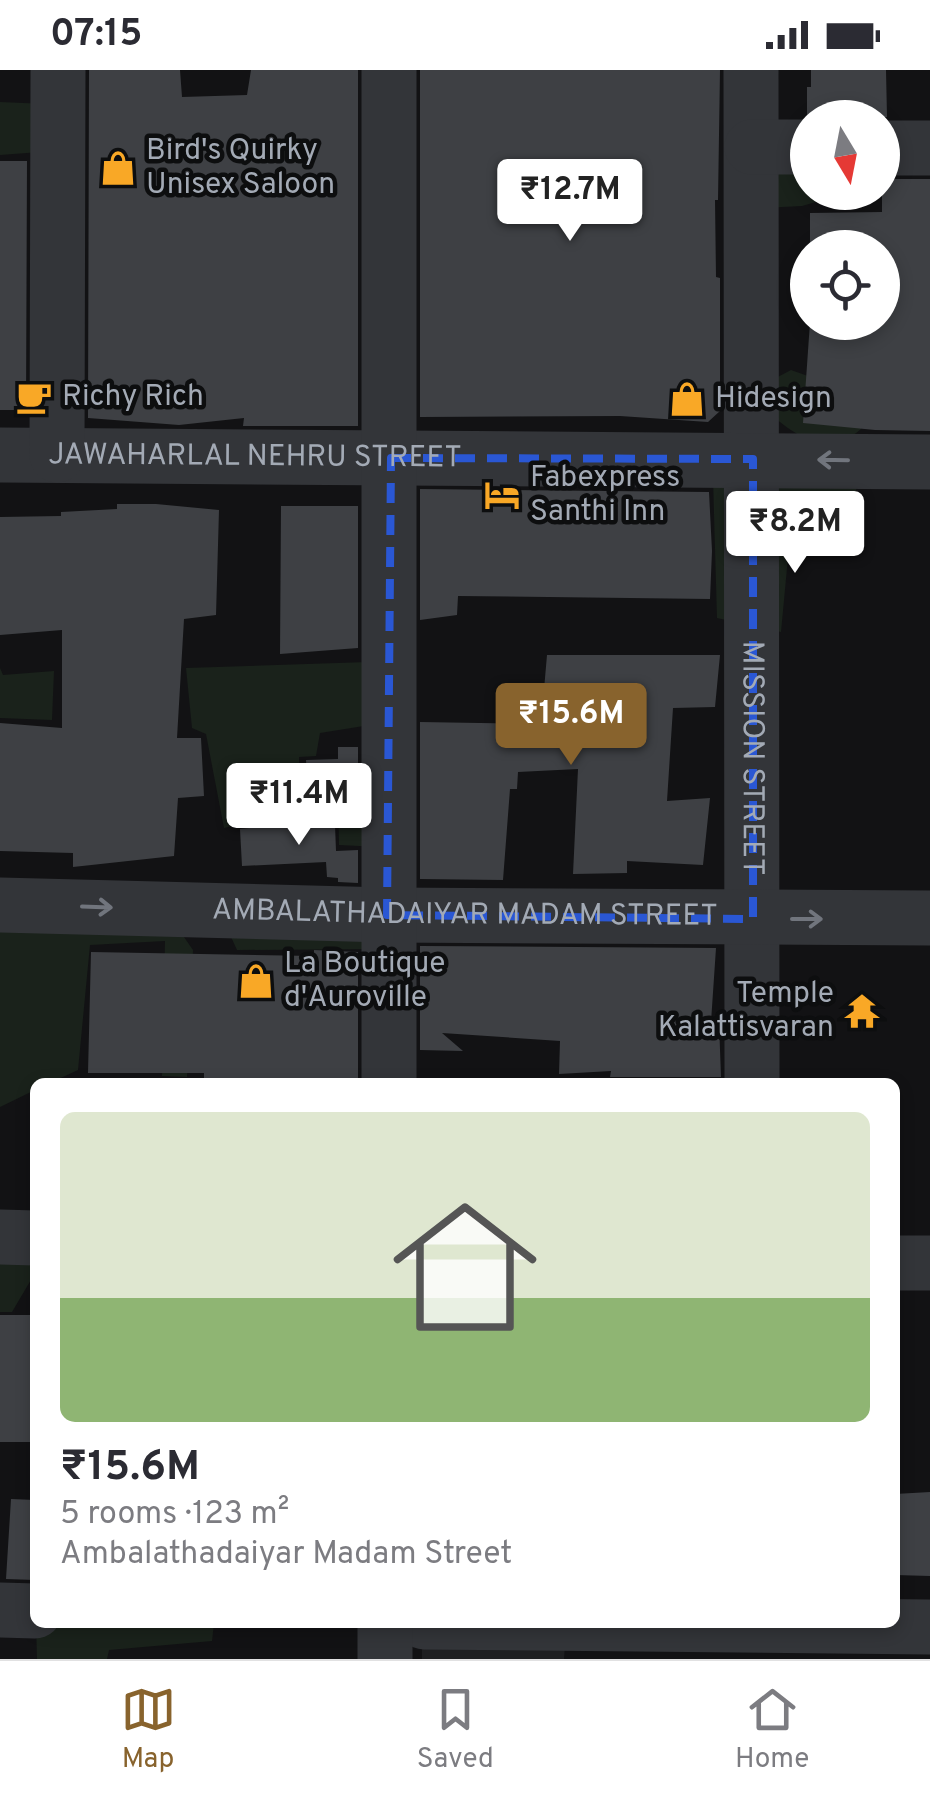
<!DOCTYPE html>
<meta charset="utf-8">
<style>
body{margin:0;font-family:Overpass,sans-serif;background:#f2f2f3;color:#2b2b33;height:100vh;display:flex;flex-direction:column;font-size:38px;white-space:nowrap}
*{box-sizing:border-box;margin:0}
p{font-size:32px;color:#7c7c81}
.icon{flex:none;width:55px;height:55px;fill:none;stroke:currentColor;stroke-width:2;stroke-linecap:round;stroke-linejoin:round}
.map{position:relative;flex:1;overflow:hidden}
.panel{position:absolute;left:30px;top:1008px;width:870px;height:550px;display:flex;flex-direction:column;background:#fff;border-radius:15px;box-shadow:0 5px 15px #0003}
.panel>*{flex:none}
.needle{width:65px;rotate:170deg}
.controls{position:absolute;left:790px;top:30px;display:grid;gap:20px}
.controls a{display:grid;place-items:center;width:110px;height:110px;border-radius:50%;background:#fff;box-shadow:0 5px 15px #0003;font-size:50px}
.price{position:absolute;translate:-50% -85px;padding:0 22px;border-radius:10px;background:#fff;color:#222;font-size:32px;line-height:65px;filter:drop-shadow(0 2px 5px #0008)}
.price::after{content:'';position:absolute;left:50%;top:60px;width:30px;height:22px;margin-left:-15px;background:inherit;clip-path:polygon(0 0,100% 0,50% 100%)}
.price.active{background:#88632d;color:#fff}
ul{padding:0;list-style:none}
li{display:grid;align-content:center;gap:20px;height:530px;padding:0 30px}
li+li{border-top:2px solid #e1e1e2}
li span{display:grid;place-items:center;height:310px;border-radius:15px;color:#555}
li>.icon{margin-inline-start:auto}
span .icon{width:180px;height:180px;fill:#fffc;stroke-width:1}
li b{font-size:42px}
.status{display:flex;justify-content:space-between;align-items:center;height:70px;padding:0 50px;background:#fff;direction:ltr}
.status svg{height:28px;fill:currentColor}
.tabs{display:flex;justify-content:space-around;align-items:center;height:140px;border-top:2px solid #e1e1e2;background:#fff;font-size:28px;color:#7c7c81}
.tabs a{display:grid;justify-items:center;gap:5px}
.tabs .active{color:#88632d}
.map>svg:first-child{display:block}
.built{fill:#1e1f21}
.green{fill:#1a221b}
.building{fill:#3e4044}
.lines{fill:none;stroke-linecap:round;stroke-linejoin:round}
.minor{stroke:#333539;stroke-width:55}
.oneway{stroke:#71757d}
.marked{fill:none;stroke:#2a57d4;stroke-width:8;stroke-dasharray:20 12;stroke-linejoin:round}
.labels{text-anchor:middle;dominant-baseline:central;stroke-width:9;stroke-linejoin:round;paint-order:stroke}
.poi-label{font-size:30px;fill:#a3aab5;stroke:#0d0e0f;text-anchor:start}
.street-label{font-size:30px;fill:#a3aab5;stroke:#0d0e0f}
</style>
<div class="status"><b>07:15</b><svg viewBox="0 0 49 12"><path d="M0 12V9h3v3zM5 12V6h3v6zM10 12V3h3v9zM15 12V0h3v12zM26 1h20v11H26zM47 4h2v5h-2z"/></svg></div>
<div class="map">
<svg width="930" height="1589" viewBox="0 0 930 1589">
<rect width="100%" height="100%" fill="#121214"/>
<path class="built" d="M 422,1574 L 565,1575 L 564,1589 L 422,1589 Z"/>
<path class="green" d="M 0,32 L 47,34 L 40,82 L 0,85 Z
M 807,83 L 808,122 L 836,123 L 837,126 L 802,136 L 763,138 L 765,89 Z
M 791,300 L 836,316 L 862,330 L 861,359 C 829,388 798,368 769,343 L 772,310 Z
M 861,404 L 854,427 L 792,445 L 781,562 L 717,548 L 713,408 Z
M 368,592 L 370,655 L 320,663 L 316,686 L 299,687 L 299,698 L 269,696 L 277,746 L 224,758 L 206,664 L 192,658 L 186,598 Z
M 0,598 L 3,605 L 54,601 L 52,650 L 0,648 Z
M 384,724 L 385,842 L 379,818 L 379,777 L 339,775 L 338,727 Z
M 0,840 L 168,844 L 193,880 L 187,1007 L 162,1006 L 165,871 L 90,875 L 78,1000 L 52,1012 L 35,1012 L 35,1020 L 0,1037 Z
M 221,845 L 385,849 L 385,879 L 237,880 Z
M 0,1171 L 35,1173 L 35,1203 L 12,1242 L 0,1242 Z
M 36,1553 L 214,1553 L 212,1571 L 109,1580 L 107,1589 L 37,1589 Z"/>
<path class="building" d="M 89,0 L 180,0 L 182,27 L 247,25 L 251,0 L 358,0 L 358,356 L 243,356 L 244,348 L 179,355 L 88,348 Z
M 420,0 L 720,0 L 718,130 L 715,130 L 716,207 L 720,208 L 720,341 L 708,352 L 620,346 L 420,347 Z
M 811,0 L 886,0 L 887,47 L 807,46 L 807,17 L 811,17 Z
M 0,91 L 27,91 L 26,340 L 0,340 Z
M 882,109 L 930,109 L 930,361 L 875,360 L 803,353 L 810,252 L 882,252 L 882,178 L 810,178 L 810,143 L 882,142 Z
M 420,419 L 709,422 L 712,481 L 710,529 L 458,526 L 457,545 L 420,550 Z
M 117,434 L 156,434 L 219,440 L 216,545 L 184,549 L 177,668 L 201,668 L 204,726 L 178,728 L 174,786 L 73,797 L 73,783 L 0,781 L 0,653 L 62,658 L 62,560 L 0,565 L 0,447 L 61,446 L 61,442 L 117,439 Z
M 281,436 L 358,436 L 358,578 L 280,584 Z
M 547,585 L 720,585 L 715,637 L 673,638 L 667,731 L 710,728 L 703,795 L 627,791 L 627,803 L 573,804 L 578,699 L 518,702 L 517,719 L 510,719 L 503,810 L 420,809 L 420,652 L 541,654 Z
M 338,677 L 358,677 L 358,722 L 308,726 L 306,690 L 338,689 Z
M 283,750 L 335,755 L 336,781 L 358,780 L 358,813 L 338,812 L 338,808 L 327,807 L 326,792 L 242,796 L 240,759 L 283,754 Z
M 420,876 L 716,878 L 711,952 L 719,952 L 721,1007 L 610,1007 L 611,1001 L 559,1004 L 560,971 L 442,963 L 463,981 L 420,980 Z
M 314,880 L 358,882 L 358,1012 L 204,1012 L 204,1003 L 88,1003 L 91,882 L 314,886 Z
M 0,1245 L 35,1245 L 35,1372 L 0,1372 Z
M 930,1422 L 930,1506 L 895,1505 L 895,1424 Z
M 11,1429 L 35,1430 L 35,1510 L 6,1509 Z"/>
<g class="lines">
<g class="minor">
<path id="s1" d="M 751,0 L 752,1012"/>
<path d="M 752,77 L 808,77"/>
<path d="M 882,78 L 930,78"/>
<path id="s2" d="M 0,385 L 930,392"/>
<path d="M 57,385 L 58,0"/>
<path id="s3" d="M 0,835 L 387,845 L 930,848"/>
<path d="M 389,1012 L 389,0"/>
<path d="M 0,1167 L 35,1168"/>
<path d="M 895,1193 L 930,1193"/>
<path d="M 0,1540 L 35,1541"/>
<path d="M 424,1552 L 930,1557"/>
<path d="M 385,1589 L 385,1552"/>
</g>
</g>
<defs><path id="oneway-shaft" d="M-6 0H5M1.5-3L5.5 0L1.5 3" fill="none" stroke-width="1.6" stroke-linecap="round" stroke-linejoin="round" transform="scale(2.5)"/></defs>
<g class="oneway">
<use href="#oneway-shaft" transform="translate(833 390) rotate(-179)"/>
<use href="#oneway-shaft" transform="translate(97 837) rotate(2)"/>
<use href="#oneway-shaft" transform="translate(807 849)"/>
</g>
<path class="marked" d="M 391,388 L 753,389 L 753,849 L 387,845 Z"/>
<defs>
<symbol id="shop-bare" viewBox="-9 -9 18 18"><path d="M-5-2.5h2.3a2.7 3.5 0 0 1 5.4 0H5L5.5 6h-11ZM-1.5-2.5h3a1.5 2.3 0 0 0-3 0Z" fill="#f9a826" stroke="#0d0e0f" stroke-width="2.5" paint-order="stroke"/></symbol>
<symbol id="cafe-bare" viewBox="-9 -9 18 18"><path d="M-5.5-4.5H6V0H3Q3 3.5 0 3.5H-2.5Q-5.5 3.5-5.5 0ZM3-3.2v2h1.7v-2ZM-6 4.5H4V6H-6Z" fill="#f9a826" stroke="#0d0e0f" stroke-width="2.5" paint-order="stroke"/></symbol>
<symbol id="hotel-bare" viewBox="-9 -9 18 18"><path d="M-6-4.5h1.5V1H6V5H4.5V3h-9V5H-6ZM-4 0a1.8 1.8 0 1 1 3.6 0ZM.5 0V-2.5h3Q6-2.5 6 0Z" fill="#f9a826" stroke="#0d0e0f" stroke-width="2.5" paint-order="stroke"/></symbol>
<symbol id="temple-bare" viewBox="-9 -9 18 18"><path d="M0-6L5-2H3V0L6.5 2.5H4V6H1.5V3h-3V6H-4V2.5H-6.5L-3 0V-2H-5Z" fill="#f9a826" stroke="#0d0e0f" stroke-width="2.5" paint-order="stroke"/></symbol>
</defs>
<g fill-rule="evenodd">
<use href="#shop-bare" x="93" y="73" width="50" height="50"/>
<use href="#cafe-bare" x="9" y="302" width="50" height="50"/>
<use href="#shop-bare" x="662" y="304" width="50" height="50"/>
<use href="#hotel-bare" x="477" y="400" width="50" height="50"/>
<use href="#shop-bare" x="231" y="886" width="50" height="50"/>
<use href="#temple-bare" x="837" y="916" width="50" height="50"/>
</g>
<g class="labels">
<g class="poi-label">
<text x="146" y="81">Bird's Quirky<tspan x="146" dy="34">Unisex Saloon</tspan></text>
<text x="62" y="327">Richy Rich</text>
<text x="715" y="329">Hidesign</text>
<text x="530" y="408">Fabexpress<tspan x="530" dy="34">Santhi Inn</tspan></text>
<text x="284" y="894">La Boutique<tspan x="284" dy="34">d'Auroville</tspan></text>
<text x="834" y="924" text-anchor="end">Temple<tspan x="834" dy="34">Kalattisvaran</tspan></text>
</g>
<g class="street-label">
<text stroke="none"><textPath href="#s2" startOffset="255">JAWAHARLAL NEHRU STREET</textPath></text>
<text stroke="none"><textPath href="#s1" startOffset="688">MISSION STREET</textPath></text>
<text stroke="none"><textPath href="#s3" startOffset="465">AMBALATHADAIYAR MADAM STREET</textPath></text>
</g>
</g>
</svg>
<div class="controls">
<a><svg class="needle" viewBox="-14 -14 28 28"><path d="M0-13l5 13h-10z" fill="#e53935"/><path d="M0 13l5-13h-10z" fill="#7c7c81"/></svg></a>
<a><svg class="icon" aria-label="locate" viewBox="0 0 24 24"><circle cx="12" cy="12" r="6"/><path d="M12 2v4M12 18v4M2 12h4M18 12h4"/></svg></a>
</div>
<b class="price" style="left:570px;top:174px">₹12.7M</b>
<b class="price" style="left:795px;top:506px">₹8.2M</b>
<b class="price active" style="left:571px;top:698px">₹15.6M</b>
<b class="price" style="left:299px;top:778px">₹11.4M</b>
<section class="panel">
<ul>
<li><span style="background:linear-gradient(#dfe7d0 60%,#8fb573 0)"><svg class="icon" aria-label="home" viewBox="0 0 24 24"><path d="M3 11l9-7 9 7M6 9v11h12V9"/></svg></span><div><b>₹15.6M</b><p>5 rooms · 123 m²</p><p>Ambalathadaiyar Madam Street</p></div></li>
</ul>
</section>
</div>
<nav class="tabs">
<a class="active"><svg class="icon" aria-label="map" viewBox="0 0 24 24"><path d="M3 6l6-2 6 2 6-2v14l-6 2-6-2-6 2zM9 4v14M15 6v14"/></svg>Map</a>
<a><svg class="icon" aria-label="saved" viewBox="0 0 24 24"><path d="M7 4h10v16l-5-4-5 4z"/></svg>Saved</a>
<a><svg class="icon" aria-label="home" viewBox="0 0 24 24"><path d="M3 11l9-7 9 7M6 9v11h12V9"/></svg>Home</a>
</nav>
